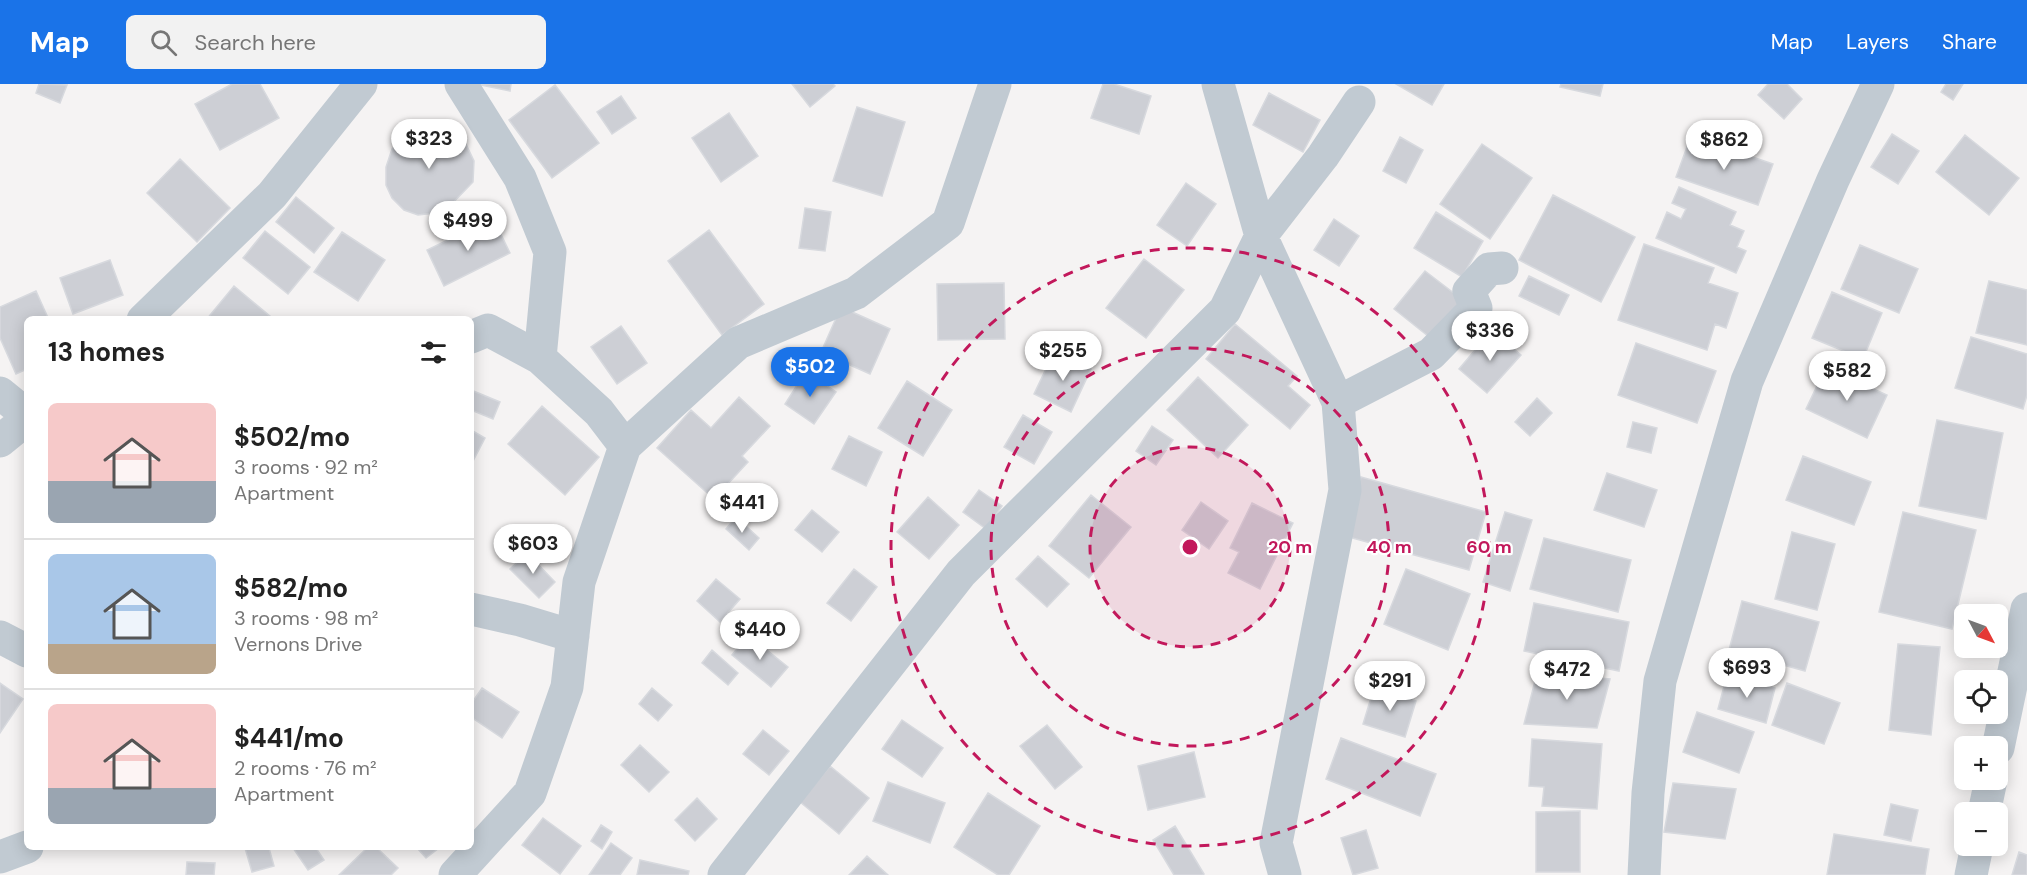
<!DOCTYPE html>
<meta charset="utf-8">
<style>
body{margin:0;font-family:"DM Sans",sans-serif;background:#f2f2f2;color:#222;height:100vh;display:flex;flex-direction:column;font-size:22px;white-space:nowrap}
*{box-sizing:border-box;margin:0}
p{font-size:20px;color:#767676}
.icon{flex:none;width:33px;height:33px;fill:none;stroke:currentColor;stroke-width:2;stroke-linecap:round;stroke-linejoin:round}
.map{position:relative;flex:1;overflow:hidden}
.panel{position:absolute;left:24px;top:232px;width:450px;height:534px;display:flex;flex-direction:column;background:#fff;border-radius:9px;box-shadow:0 3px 15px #0003}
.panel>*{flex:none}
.needle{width:39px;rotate:131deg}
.buttons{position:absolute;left:1954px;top:520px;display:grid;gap:12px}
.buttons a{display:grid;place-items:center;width:54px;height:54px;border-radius:9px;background:#fff;box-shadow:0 3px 15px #0003;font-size:30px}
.price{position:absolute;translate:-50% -51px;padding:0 14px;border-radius:21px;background:#fff;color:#222;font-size:20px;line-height:39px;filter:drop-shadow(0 2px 3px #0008)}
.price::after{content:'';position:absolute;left:50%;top:36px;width:18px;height:14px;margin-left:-9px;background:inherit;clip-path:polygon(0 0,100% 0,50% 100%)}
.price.on{background:#1a73e8;color:#fff}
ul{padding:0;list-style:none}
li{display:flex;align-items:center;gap:18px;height:150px;padding:0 24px}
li+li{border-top:2px solid #e0e0e0}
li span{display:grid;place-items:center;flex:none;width:168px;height:120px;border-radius:9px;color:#555}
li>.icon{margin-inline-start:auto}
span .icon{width:72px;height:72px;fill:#fffc;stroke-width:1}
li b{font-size:26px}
h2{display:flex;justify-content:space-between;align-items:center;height:72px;padding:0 24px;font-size:26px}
header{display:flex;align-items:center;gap:36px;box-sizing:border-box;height:84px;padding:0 30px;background:#1a73e8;color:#fff}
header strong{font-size:28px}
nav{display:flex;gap:33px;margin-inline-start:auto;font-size:21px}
.search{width:420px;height:54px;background:#f2f2f2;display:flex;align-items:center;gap:15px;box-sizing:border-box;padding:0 21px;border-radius:9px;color:#767676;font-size:22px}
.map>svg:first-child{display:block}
.building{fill:#cdcfd5;stroke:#d7d9de;stroke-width:1.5}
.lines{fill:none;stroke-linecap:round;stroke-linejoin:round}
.minor{stroke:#c1cad2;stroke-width:33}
.ring{fill:none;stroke:#c2185b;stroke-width:3;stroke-dasharray:10 8}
.centre{fill:#c2185b;stroke:#fff;stroke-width:3}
.ring-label{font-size:18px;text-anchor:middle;font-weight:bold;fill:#c2185b;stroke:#fff;stroke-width:4.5;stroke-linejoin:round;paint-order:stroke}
</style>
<header>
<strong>Map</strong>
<div class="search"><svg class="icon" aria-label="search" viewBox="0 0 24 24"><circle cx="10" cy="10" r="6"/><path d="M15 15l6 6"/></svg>Search here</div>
<nav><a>Map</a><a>Layers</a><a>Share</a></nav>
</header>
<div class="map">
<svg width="2027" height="791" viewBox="0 0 2027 791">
<rect width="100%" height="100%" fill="#f5f3f3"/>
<path class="building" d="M 39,0 L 67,1 L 60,19 L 36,9 Z
M 232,0 L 260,0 L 279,34 L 220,66 L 195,20 Z
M 476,0 L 511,0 L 510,7 Z
M 792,0 L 833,0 L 835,2 L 810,23 Z
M 1103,0 L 1114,0 L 1151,12 L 1139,50 L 1091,34 Z
M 1396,0 L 1444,0 L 1432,21 Z
M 1561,0 L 1603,0 L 1600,12 L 1560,3 Z
M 1768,0 L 1787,0 L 1802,15 L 1784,35 L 1758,11 Z
M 1946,0 L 1963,0 L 1953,16 L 1941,8 Z
M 555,1 L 599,59 L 552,94 L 509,36 Z
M 1269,9 L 1320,36 L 1303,68 L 1253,41 Z
M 621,12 L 636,34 L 612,50 L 597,28 Z
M 857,23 L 905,38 L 882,112 L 833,97 Z
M 729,29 L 758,72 L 721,98 L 692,54 Z
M 432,40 L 450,44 L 464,56 L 474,77 L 473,98 L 444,128 L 418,131 L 404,126 L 392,114 L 386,101 L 386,83 L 392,65 L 409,48 Z
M 1892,50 L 1919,67 L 1898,100 L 1871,83 Z
M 1965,51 L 2019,94 L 1989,131 L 1936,88 Z
M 1691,52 L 1773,80 L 1758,121 L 1676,93 Z
M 1400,53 L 1423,66 L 1406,99 L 1383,87 Z
M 1482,60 L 1532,94 L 1490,155 L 1440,120 Z
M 180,75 L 230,124 L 197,158 L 147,109 Z
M 1186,99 L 1216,120 L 1187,162 L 1157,141 Z
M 1679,103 L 1736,128 L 1730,141 L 1744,147 L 1737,163 L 1746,167 L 1736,189 L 1656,154 L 1667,128 L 1681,135 L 1686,125 L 1672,119 Z
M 1553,111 L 1635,153 L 1601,218 L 1519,176 Z
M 296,113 L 334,144 L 314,169 L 276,138 Z
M 805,124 L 831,128 L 825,167 L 799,164 Z
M 1436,128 L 1483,157 L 1462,193 L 1414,164 Z
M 493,134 L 510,169 L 444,202 L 427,166 Z
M 1334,135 L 1359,152 L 1339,182 L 1314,166 Z
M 709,146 L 764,220 L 722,251 L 668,177 Z
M 265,147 L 310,183 L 288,210 L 243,174 Z
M 342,148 L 385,176 L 358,217 L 314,188 Z
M 1644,160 L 1714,184 L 1708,199 L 1738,209 L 1726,244 L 1715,240 L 1707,266 L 1618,236 Z
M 1860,161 L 1918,185 L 1899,229 L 1841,205 Z
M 1144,175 L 1184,206 L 1146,254 L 1106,224 Z
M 110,176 L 123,211 L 73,230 L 60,194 Z
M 1425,187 L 1464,217 L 1433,256 L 1394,225 Z
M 1529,192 L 1569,211 L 1559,231 L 1519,212 Z
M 1989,197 L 2027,206 L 2027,261 L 1976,249 Z
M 1004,199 L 1005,255 L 938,256 L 937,200 Z
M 234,202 L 271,233 L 269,236 L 206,236 Z
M 36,207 L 49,236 L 27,236 L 27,285 L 16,290 L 0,254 L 0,223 Z
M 1832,208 L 1882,229 L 1863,275 L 1812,254 Z
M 841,223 L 890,245 L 870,290 L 821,268 Z
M 1235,240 L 1297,292 L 1288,302 L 1310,321 L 1290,345 L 1206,275 Z
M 621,242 L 647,279 L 617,300 L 591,263 Z
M 1492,246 L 1521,271 L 1487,309 L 1459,285 Z
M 1971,253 L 2027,270 L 2027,311 L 2023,325 L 1955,304 Z
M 1636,259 L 1716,287 L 1697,339 L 1618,311 Z
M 1054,268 L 1091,285 L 1071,328 L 1034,310 Z
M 1826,283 L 1887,311 L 1867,354 L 1806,325 Z
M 806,287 L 836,308 L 814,340 L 785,320 Z
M 1198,293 L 1248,341 L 1218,374 L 1167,326 Z
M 907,297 L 952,326 L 923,372 L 878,344 Z
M 471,306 L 500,318 L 493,335 L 471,326 Z
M 739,313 L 770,342 L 742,372 L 748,378 L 714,415 L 657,364 L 691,326 L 711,344 Z
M 1537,314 L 1552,329 L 1530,352 L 1515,338 Z
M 542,322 L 599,373 L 565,411 L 508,360 Z
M 1023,331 L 1052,348 L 1034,380 L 1004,363 Z
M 1937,336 L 2003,349 L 1986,435 L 1919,422 Z
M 1633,338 L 1657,344 L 1651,369 L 1627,363 Z
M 1152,342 L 1173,356 L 1156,381 L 1136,367 Z
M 471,346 L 485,354 L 471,381 Z
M 849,352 L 882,368 L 866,402 L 832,385 Z
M 1803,372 L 1871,398 L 1854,441 L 1786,416 Z
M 1607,389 L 1657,406 L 1644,443 L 1594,426 Z
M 1361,393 L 1486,428 L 1469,486 L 1345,452 Z
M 979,406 L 1002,422 L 986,445 L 963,428 Z
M 1091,411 L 1131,443 L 1089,494 L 1049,462 Z
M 928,413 L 959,441 L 929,475 L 897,448 Z
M 1201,418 L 1228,437 L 1209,465 L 1182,446 Z
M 1252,419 L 1293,439 L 1260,505 L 1228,489 L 1239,468 L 1230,464 Z
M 812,426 L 839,448 L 822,468 L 795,446 Z
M 1505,428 L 1532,436 L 1510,507 L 1483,498 Z
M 1903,428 L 1976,446 L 1952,545 L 1879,528 Z
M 736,433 L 759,454 L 749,466 L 726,445 Z
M 1792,448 L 1835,460 L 1817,526 L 1775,515 Z
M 1544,454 L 1631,476 L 1618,528 L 1530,505 Z
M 527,469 L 555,498 L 539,514 L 510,485 Z
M 1038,472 L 1069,500 L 1047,523 L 1016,495 Z
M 854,485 L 877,503 L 851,537 L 827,519 Z
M 1406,485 L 1470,510 L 1448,566 L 1384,540 Z
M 716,495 L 740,515 L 720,538 L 697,517 Z
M 1742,517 L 1819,538 L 1805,587 L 1729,566 Z
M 1534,519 L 1629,538 L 1619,587 L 1524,567 Z
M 748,551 L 788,583 L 771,603 L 732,571 Z
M 1898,560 L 1940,563 L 1931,651 L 1889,646 Z
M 712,566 L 738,589 L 728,601 L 702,579 Z
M 1537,589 L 1610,595 L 1597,644 L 1524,640 Z
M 1727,591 L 1775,604 L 1766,639 L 1718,625 Z
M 0,599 L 23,615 L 0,649 Z
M 1787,599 L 1840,619 L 1824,660 L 1772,641 Z
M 482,604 L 519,628 L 502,654 L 471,633 L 471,620 Z
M 652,604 L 672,621 L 658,637 L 639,620 Z
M 1374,604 L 1416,617 L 1405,653 L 1363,640 Z
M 1697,628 L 1754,648 L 1739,689 L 1683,668 Z
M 902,636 L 943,664 L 922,693 L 882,665 Z
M 1047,641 L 1082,683 L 1055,705 L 1020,662 Z
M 763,646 L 789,667 L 769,691 L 743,670 Z
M 1341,654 L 1436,690 L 1420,732 L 1326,695 Z
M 1532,655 L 1602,660 L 1597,725 L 1542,722 L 1544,703 L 1529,702 Z
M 640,661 L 669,688 L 649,708 L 621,681 Z
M 1194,668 L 1205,713 L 1148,726 L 1138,682 Z
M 830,682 L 869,714 L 839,750 L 800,718 Z
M 888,698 L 945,719 L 930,759 L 873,737 Z
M 1673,699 L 1736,705 L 1725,755 L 1664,748 Z
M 988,709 L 1040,742 L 1009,791 L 998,791 L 954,763 Z
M 697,714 L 717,735 L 695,757 L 675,736 Z
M 1891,720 L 1918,726 L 1911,757 L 1884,751 Z
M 1580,727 L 1580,788 L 1536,788 L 1536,728 Z
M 543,734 L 581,762 L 560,790 L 522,761 Z
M 601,741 L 612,748 L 602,765 L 591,757 Z
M 1175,742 L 1204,790 L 1202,791 L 1174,791 L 1153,756 Z
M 1366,746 L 1378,784 L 1353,791 L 1341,754 Z
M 1834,750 L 1929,765 L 1925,791 L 1827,791 Z
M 611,759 L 632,774 L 620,791 L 589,791 Z
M 245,764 L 269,764 L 274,782 L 252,788 Z
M 293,764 L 316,764 L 324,776 L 308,786 Z
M 367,764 L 377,764 L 398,784 L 391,791 L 339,791 Z
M 417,764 L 439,764 L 426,774 Z
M 2019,768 L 2027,771 L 2027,791 L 2012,791 Z
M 867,772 L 888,791 L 849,791 Z
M 640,776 L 689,787 L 688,791 L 637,791 Z
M 187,778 L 215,779 L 214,791 L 186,791 Z"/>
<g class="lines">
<path class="minor" d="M 461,0 L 520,94 L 550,168 L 540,274
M 143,236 L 272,111 L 361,0
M 471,253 L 488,246 L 540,274 L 599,328 L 625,362
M 0,309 L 27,331
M 1338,318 L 1431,270 L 1476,224 L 1469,207 L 1489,185 L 1502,184
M 0,357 L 27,335
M 471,525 L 520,536 L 573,552
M 0,553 L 27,567
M 1998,664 L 2027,525
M 1984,729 L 1991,696
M 0,773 L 27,763
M 455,791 L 530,709 L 567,603 L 579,498 L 625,362 L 738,259 L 856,209 L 948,139 L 995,0
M 724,791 L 961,489 L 1225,226 L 1261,152 L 1218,0
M 1285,791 L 1276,759 L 1345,406 L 1338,318 L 1261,152 L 1323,72 L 1359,18
M 1644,791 L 1648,709 L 1660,597 L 1747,297 L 1833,96 L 1878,0
M 1971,791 L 1977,762"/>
</g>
<circle cx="1190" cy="463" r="100" fill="#c2185b" fill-opacity=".12"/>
<g class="ring">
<circle cx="1190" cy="463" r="100"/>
<circle cx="1190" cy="463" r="199"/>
<circle cx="1190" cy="463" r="299"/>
</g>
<circle cx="1190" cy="463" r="9" class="centre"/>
<g class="ring-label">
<text x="1290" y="469">20 m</text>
<text x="1389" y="469">40 m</text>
<text x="1489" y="469">60 m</text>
</g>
</svg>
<div class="buttons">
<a><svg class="needle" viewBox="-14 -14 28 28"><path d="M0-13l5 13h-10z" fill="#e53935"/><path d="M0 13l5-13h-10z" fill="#767676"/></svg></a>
<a><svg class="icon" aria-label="locate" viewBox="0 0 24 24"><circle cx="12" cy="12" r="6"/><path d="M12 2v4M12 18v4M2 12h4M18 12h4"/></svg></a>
<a>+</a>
<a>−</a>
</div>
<b class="price" style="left:429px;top:86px">$323</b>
<b class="price" style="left:1724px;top:87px">$862</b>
<b class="price" style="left:468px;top:168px">$499</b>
<b class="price" style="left:1490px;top:278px">$336</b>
<b class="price" style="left:1063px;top:298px">$255</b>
<b class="price on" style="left:810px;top:314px">$502</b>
<b class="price" style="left:1847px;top:318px">$582</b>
<b class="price" style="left:742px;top:450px">$441</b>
<b class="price" style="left:533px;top:491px">$603</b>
<b class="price" style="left:760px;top:577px">$440</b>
<b class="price" style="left:1747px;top:615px">$693</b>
<b class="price" style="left:1567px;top:617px">$472</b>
<b class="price" style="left:1390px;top:628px">$291</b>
<section class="panel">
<h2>13 homes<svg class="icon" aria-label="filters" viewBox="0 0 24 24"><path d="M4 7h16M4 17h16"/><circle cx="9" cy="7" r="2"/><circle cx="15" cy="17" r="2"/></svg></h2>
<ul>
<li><span style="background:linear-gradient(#f6c9c9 65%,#9aa5b1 0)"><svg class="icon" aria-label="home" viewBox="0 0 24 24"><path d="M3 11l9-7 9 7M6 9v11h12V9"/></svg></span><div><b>$502/mo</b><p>3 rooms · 92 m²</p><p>Apartment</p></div></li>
<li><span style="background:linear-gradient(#a9c7e8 75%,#b9a48a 0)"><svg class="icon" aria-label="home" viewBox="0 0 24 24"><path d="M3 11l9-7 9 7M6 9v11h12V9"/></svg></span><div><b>$582/mo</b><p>3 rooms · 98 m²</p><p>Vernons Drive</p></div></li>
<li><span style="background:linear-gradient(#f6c9c9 70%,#9aa5b1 0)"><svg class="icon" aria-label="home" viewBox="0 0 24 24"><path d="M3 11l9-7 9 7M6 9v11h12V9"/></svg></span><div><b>$441/mo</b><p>2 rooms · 76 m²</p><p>Apartment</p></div></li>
</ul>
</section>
</div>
